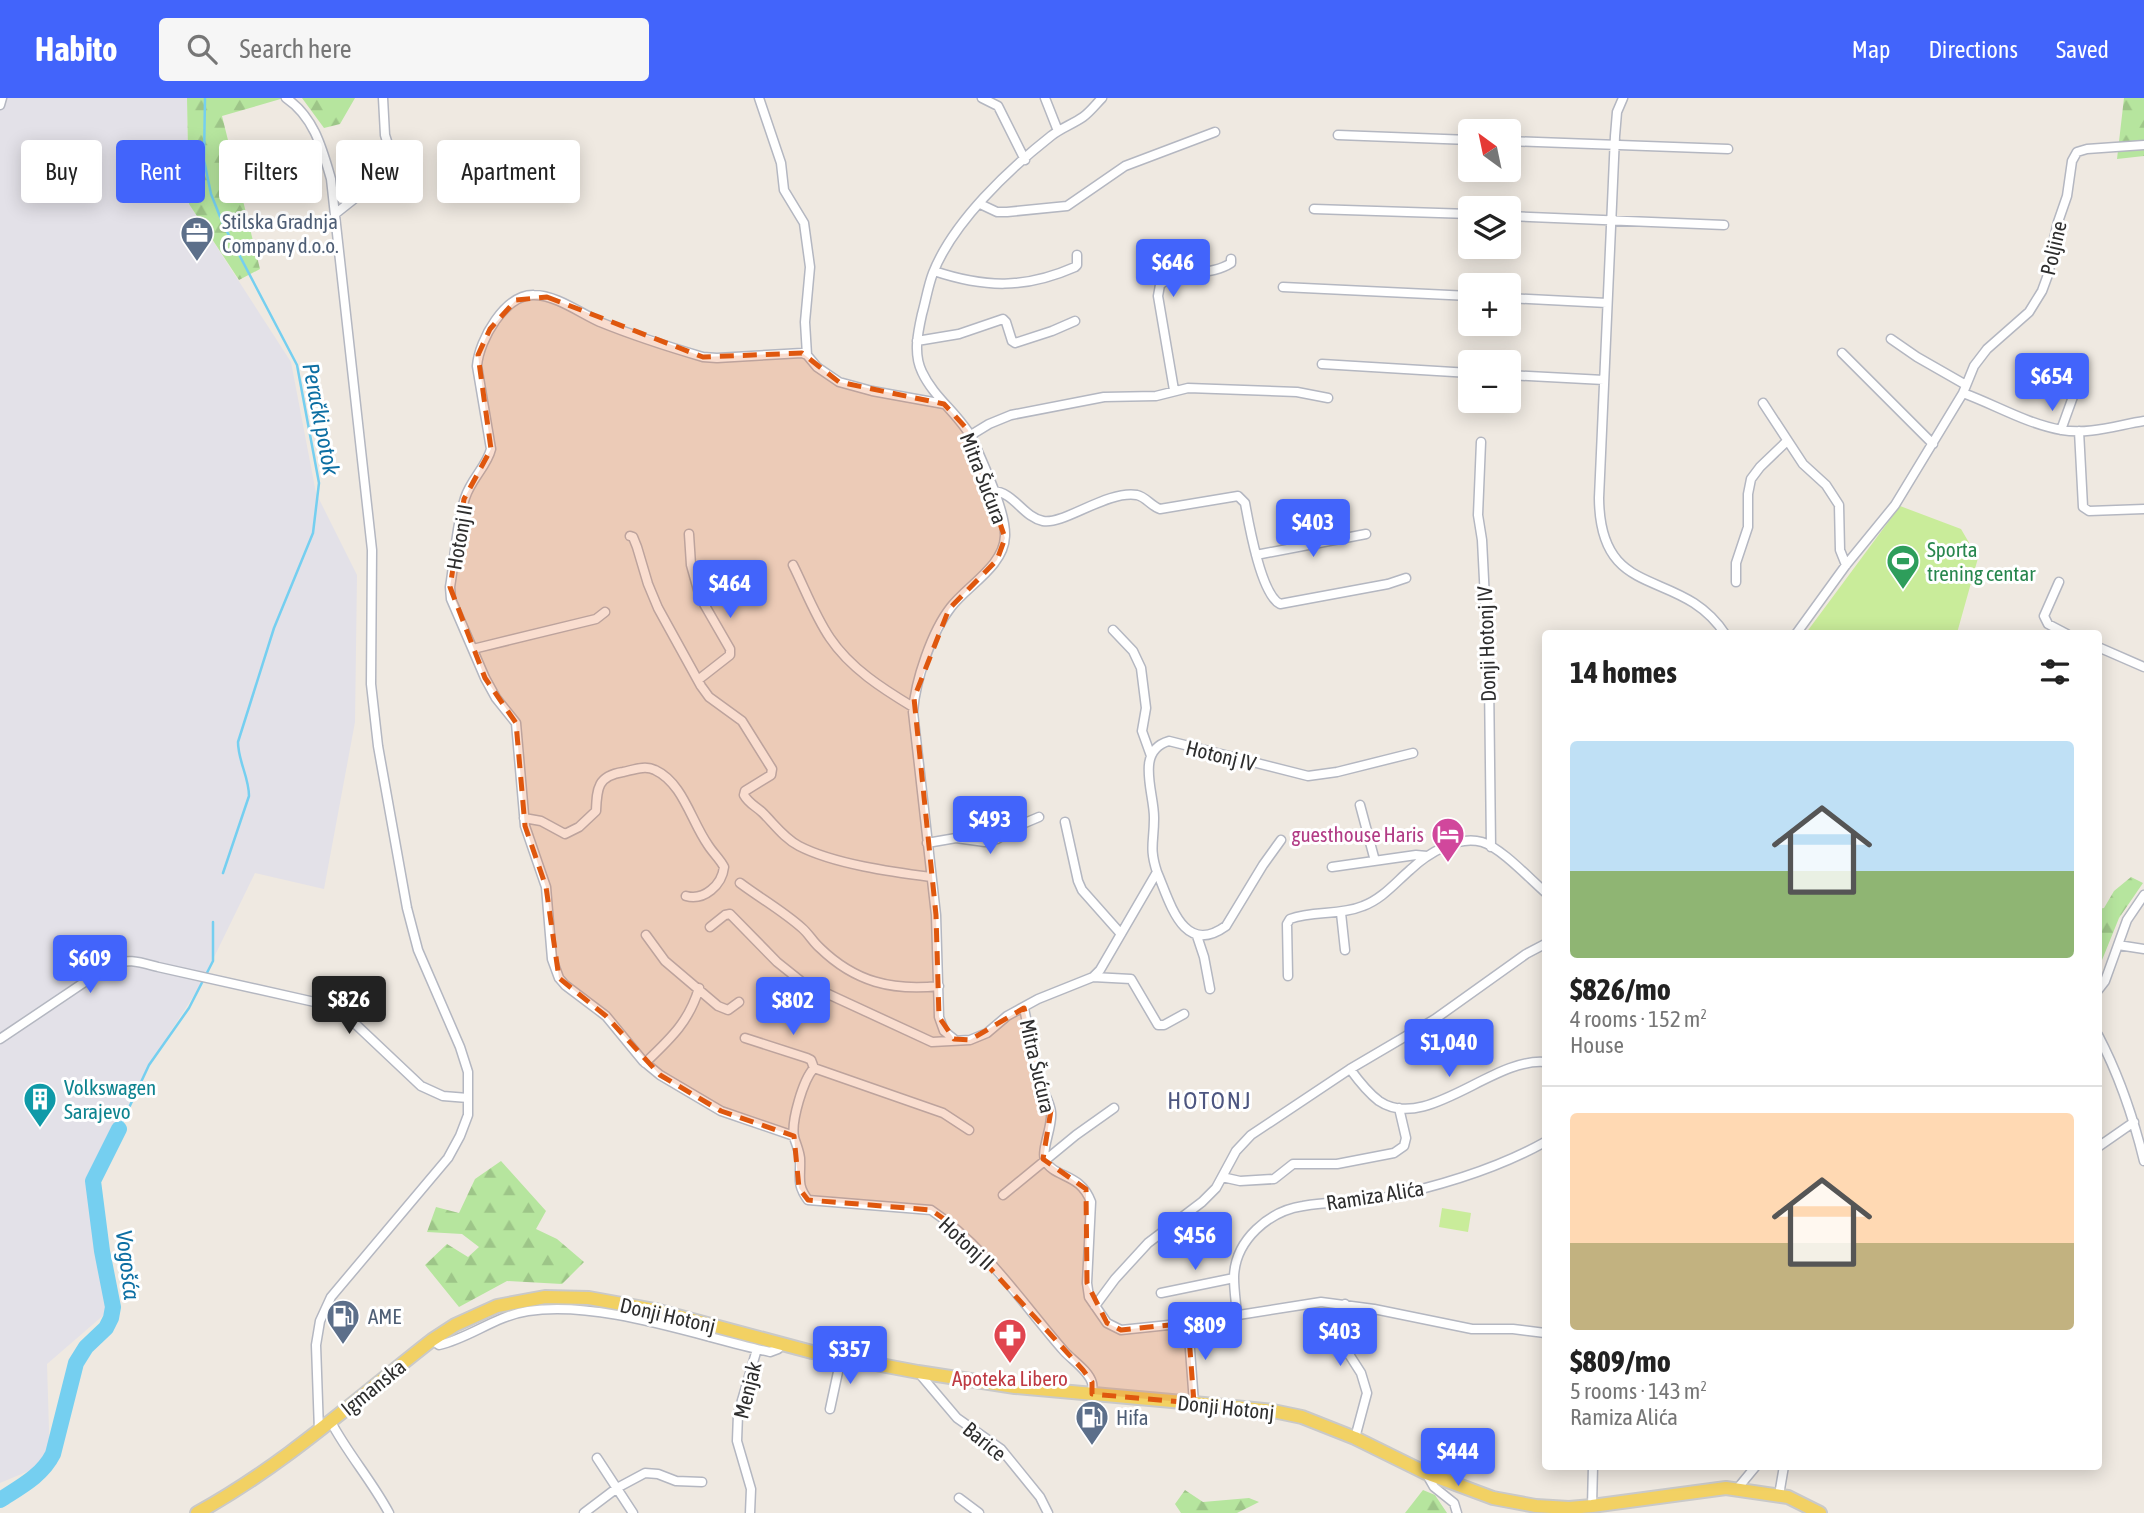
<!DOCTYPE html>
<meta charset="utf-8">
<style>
body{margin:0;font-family:"Asap Condensed",sans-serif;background:#f6f6f6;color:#222;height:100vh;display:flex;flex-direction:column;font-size:26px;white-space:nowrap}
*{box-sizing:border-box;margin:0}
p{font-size:23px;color:#767676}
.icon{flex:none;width:38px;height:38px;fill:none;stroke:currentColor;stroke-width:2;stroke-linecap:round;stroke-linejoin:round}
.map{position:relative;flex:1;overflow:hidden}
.details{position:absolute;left:1542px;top:532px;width:560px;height:840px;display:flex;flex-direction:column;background:#fff;border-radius:7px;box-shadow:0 4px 18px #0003}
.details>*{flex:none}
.banner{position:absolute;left:21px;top:42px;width:665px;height:63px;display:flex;gap:14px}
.needle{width:46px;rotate:327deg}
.buttons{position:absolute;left:1458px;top:21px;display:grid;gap:14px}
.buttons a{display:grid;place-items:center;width:63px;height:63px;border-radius:7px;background:#fff;box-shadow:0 4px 18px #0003;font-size:35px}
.price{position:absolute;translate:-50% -60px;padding:0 16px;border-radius:7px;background:#4264fb;color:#fff;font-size:23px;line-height:46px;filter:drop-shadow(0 2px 4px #0008)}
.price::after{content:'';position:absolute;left:50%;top:42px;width:21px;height:16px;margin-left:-10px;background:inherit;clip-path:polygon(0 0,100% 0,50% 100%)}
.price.selected{background:#222;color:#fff}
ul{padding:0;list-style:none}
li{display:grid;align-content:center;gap:14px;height:371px;padding:0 28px}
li+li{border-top:2px solid #e0e0e0}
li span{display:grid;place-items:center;height:217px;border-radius:7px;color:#555}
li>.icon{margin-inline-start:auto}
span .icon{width:126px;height:126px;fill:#fffc;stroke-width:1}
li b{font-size:30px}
h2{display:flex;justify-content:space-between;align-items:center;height:84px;padding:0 28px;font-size:30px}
.chip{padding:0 24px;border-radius:7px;background:#fff;box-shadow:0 4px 18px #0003;font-size:24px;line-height:63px}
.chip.selected{background:#4264fb;color:#fff}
header{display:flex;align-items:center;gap:42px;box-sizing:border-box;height:98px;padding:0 35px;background:#4264fb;color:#fff}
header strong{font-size:33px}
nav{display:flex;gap:38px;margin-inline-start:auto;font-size:24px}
.search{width:490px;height:63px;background:#f6f6f6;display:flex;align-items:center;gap:18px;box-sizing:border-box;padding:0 24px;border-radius:7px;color:#767676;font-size:26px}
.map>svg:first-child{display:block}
.industrial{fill:#e3e1e8}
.forest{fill:url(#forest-firs)}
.pitch{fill:#c9ec9a}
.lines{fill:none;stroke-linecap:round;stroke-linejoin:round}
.stream{stroke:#75cff0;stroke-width:2.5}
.river{stroke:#75cff0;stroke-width:16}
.minor-casing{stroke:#b4b7c1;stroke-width:11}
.primary-casing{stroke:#c9c9c9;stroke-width:16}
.minor{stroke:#fff;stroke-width:8}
.primary{stroke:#f2d163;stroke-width:12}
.marked{fill:#df570e;fill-opacity:0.2;stroke:#df570e;stroke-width:5;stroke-dasharray:14 9;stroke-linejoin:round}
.labels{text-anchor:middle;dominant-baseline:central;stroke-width:6;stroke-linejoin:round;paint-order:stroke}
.service-label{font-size:21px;fill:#4e5e75;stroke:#fff;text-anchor:start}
.street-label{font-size:21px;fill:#2e2e2e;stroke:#fff}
.leisure-label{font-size:21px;fill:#27864d;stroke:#fff;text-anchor:start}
.hotel-label{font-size:21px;fill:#b23c85;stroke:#fff;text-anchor:end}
.culture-label{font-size:21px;fill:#0d838f;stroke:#fff;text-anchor:start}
.health-label{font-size:21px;fill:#be3a42;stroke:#fff}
.water-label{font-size:23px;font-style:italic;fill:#0d6fa3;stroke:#fff}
.quarter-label{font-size:24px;letter-spacing:2px;fill:#4d5680;stroke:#fff}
</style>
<header>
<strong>Habito</strong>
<div class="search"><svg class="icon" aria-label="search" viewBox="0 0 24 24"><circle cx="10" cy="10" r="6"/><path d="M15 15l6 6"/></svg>Search here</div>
<nav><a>Map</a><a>Directions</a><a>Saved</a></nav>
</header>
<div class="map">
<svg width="2144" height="1415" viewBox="0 0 2144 1415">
<defs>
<pattern id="forest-firs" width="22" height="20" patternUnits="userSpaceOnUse" patternTransform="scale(1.75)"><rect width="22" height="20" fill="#b6e59e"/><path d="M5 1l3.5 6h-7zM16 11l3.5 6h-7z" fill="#9dc588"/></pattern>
</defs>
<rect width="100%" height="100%" fill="#efe9e1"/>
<path class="industrial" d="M 0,0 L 187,0 L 189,106 L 291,264 L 316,395 L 357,477 L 355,624 L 324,791 L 255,775 L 200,888 L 149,967 L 93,1083 L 113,1209 L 47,1266 L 50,1364 L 0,1385 Z"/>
<path class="forest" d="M 187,0 L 284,0 L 222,18 L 260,171 L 239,182 L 189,106 Z
M 302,0 L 355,0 L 340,26 L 324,30 Z
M 2124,0 L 2144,0 L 2144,58 L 2117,61 Z
M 2131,779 L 2143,785 L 2119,820 L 2098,872 L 2098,811 L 2104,810 L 2114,793 Z
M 501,1063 L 546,1113 L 536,1131 L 557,1141 L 584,1164 L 562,1186 L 507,1183 L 459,1209 L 425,1167 L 447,1146 L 468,1159 L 479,1149 L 462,1136 L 427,1134 L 436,1109 L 459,1115 L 475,1081 Z
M 1185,1392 L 1203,1404 L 1249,1400 L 1259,1404 L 1237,1415 L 1181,1415 L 1175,1406 Z
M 1423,1392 L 1435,1397 L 1447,1415 L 1405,1415 Z"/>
<path class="pitch" d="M 1900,408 L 1961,431 L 1978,460 L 1957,535 L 1806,535 Z
M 1442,1110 L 1471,1115 L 1468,1134 L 1439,1129 Z"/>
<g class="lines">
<path class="stream" d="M 205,0 L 204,62 L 211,96 L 223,126 L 297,267 L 319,385 L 313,435 L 274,530 L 238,644 C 238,663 249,679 249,698 L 223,775
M 119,1031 L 149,967 L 189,910 L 213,863 L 213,824"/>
<path class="river" d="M 0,1402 C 20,1389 42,1378 53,1356 L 76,1265 L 86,1249 L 106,1230 L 111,1220 L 113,1209 L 102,1153 L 93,1083 L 119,1031"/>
<defs>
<path id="minor" d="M 286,0 C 314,19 322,50 331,81 L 372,452 L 371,586 L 378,648 L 407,810 L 418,852 L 460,949 L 468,974 L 468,1017 L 460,1038 L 448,1060 L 331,1199 L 320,1223 L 316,1247 L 319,1333
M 759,0 L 781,65 L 784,92 L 804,125 L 810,169 L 805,224 L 807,257
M 982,0 L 998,8 L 1025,62
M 1045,0 L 1058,33
M 1623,0 L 1617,14 L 1615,38 L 1599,400 C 1600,506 1680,467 1725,536
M 0,7 L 2,0
M 1338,37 L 1470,42
M 1508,43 L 1728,51
M 980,106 L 997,114 L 1007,114 L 1067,108 L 1125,68 L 1215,34
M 1314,111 L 1470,116
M 335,116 L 388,74 L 390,53 L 385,37 L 383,0
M 1508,118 L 1724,127
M 934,173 C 985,190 1025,191 1075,169 L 1077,167 L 1077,157
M 1283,189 L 1470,198
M 1508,200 L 1607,205
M 1891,241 L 1917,259 L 1966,287
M 917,243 L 959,236 L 1003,221 L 1006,224 L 1012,243 L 1015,245 L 1052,233 L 1075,223
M 1842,255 L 1933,346
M 1322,266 L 1470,275
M 1508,277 L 1604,282
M 1174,292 L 1158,198 L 1160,187 C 1178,171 1210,179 1231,165 L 1231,161
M 1963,295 C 1996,307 2027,326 2062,332 C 2088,337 2118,327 2144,323
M 1763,305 L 1803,366 L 1826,387 L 1839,407 L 1840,452 L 1846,467
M 2061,332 L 2079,282
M 2079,333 L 2083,409 L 2089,413 L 2144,411
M 971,337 L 989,326 L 1011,317 L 1104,299 L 1156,298 L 1188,290 L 1297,294 L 1328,300
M 1481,344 L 1478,417 L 1482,442 L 1489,581 L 1491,749
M 993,393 C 1014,394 1023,419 1043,423 C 1064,427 1107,392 1137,397 C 1146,399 1151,408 1160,411 L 1238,398 L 1245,405 C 1249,427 1261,496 1280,506 L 1388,486 L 1406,480
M 689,436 L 691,467 L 700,499 L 730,551 L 730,557 L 698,582
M 630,438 L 633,439 L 637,449 L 648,486 L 658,510 L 701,588 L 709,599 L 742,623 L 772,671 L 771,677 L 745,693 L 744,697 C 749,706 756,708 763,715 C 775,727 784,740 799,748 C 834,766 892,774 931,779
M 1256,457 L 1366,436
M 793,467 C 805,491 815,518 830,540 C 850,570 883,591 913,609
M 1736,484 L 1736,465 L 1748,429 L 1748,396 L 1751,381 L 1760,369 L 1786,344
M 2059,484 L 2044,518 L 2048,526 L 2067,536
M 1113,532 L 1133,553 L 1141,570 L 1146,610 L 1142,633 L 1151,658
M 1796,536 L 1846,467 L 1895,407 L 1963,295 L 1974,268 L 1987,251 L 2029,214 L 2042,193 L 2049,174 L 2052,150 L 2058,124 L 2067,98 L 2072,63 L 2077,54 L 2087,51 L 2144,47
M 2098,549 L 2144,569
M 473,551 L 596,521 L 605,514
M 1360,707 L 1375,763
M 524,720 L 541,723 L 565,736 L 579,729 L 596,713 C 597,691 597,678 623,674 C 633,672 645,667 655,672 C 683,685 691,723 708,747 C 713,755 720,761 724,769 C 722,787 704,803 686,798
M 1065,724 L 1078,783 L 1082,792 L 1121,836
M 927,745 L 956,740 L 985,744 L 997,741 L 1020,727 L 1039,719
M 1332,769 L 1416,757 L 1427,758
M 1157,774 C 1170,804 1183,859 1226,828 L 1263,767 L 1281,742
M 740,785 C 760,800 783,813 802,830 C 809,836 813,844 820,850 C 855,884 892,893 939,888
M 1341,815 L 1345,852
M 710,829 L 725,817 L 730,816 L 777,864 L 802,884 L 932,944 L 970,942 L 987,935 L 1007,918 L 1038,901 L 1093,879 L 1100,872 L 1157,774 C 1149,750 1154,744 1154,721 C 1155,696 1134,653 1169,643 L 1308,678 L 1337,674 L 1413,655
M 646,837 L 665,863 L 718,908 L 728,912 L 739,904
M 1197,838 L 1204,859 L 1210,891
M 2118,847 L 2144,851
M 1288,878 L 1287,826 L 1290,821 C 1313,812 1339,818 1363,808 C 1382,801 1395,785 1410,772 C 1427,756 1457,737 1482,744 C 1500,749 1530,781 1545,794
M 1093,879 L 1131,881 L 1158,927 L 1164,927 L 1184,916
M 2098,892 L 2105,883 L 2127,822 L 2144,797
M 1024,910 C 1029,934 1033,960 1040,984 C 1043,994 1050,1004 1051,1014 C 1053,1027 1041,1052 1045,1062 C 1054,1081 1080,1074 1091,1104 L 1087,1185 L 1089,1199 L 1107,1225 L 1121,1232 L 1188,1225 L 1321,1204 L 1374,1211 L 1472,1231 L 1513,1231 L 1545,1235
M 2098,937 C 2119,977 2133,1018 2144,1063
M 745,940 L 807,960 L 811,962 L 814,970 L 943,1015 L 969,1032
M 0,941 L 110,867 C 129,860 139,864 158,869 L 319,905 L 349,920 L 421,988 L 443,998 L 468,1000
M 954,941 L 944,933 L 939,919 L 936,817 L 913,614 C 915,583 932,533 951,509 C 968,487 1004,468 1005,438 C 1006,413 983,366 973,342 C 960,317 934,300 922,274 C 913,256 918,234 922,216 C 926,202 928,188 933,175 C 953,124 1009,71 1051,38 C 1061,30 1073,26 1083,19 C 1090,14 1096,6 1102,0
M 645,965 C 670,941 689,924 699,890
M 814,970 C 803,982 791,1023 794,1039 C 796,1046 799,1052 800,1060 C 801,1080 796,1086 808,1102 L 931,1112 C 985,1148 1022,1205 1064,1253 C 1072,1262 1089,1273 1092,1285 C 1093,1289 1092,1292 1092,1296
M 1350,971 C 1358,982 1367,994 1379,1003 C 1426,1035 1493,959 1545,964
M 794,1038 L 721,1013 L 660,977 L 643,963 L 606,918 L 565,887 L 559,880 L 552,861 L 546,789 L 525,728 L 516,625 L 496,600 L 485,580 L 451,501 L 450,489 C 455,460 456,428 465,400 C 471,381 487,368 491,351 L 477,268 C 479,242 505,196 534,197 C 556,197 580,215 600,224 C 632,237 669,249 703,259 L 717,260 L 802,255 L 807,257 L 817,269 L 839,284 L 872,293 L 944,306
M 2098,1049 L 2134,1024
M 1222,1079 L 1240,1083 L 1274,1081 L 1293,1066 L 1337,1066 L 1394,1055 L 1404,1048 L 1406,1040 L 1399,1010
M 1003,1097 L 1076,1037 L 1114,1010
M 1161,1195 L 1234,1180
M 1345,1206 L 1342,1224 L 1345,1250 L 1361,1275 L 1367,1295 L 1355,1340
M 1095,1208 L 1115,1181 L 1148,1145 L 1202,1104 L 1216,1090 L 1236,1053 L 1251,1037 L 1350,971 L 1435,921 L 1526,856 L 1545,846
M 1237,1217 C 1236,1204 1234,1192 1234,1179 C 1235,1142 1269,1113 1303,1108 C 1330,1103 1357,1105 1383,1100 C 1440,1088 1495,1072 1545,1044
M 1188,1225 L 1194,1305
M 432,1242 L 439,1247 C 470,1240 495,1218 528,1213 C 601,1202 697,1238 770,1254 L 778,1251 L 783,1246
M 918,1274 L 957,1320 L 1001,1351 L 1040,1399 L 1048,1415
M 830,1311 L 841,1260
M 331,1324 C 348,1356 372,1383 389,1415
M 597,1360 L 633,1415
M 1426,1375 L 1434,1389 L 1454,1405 L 1457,1415
M 1737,1391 L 1756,1368
M 1779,1397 L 1784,1368
M 959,1400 L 979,1415
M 1592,1408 L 1593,1368
M 584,1415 L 617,1390 L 645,1375 L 658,1376 L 676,1383 L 702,1384
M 750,1415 L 751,1391 L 737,1343 L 738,1316 L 757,1251"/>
<path id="primary" d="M 197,1415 C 283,1368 355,1302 432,1242 L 455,1227 L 497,1208 L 545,1199 L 589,1200 L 655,1212 L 812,1254 L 918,1274 L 1015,1289 L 1194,1305 L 1273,1313 L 1302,1319 L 1355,1340 L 1426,1375 L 1493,1400 L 1536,1408 L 1569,1410 L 1592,1408 L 1726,1390 L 1788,1399 L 1820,1415"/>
</defs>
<use href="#minor" class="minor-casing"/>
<use href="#primary" class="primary-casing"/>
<use href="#minor" class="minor"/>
<use href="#primary" class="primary"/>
</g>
<path class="marked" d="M 547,199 L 703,259 L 802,255 L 839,284 L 944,306 L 968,332 L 1005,440 L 997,462 L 949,511 L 914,600 L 936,817 L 939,919 L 954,941 L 970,942 L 1024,910 L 1051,1012 L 1043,1061 L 1086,1091 L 1087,1185 L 1107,1225 L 1121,1232 L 1188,1225 L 1194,1305 L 1092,1296 L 1092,1284 L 1083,1272 L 947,1123 L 931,1112 L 808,1102 L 799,1090 L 794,1038 L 721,1013 L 660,977 L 606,918 L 559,880 L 546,789 L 525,728 L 516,625 L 485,580 L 450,489 L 464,401 L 491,351 L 478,257 L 490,231 L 516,202 Z"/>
<defs>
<symbol id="office-pin" viewBox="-11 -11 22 30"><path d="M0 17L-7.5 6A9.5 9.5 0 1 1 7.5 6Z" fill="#5c6f8a" stroke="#fff"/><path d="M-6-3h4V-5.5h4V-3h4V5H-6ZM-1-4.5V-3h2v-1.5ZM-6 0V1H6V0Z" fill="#fff"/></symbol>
<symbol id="stadium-pin" viewBox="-11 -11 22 30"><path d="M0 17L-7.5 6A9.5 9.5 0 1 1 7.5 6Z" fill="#2e9e5b" stroke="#fff"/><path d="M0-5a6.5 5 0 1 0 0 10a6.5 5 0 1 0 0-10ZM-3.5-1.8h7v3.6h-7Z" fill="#fff"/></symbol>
<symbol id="hotel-pin" viewBox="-11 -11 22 30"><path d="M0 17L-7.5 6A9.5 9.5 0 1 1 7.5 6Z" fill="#d1479c" stroke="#fff"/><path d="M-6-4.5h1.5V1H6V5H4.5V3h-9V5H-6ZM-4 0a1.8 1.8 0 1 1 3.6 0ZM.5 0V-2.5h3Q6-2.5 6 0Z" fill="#fff"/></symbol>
<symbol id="building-pin" viewBox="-11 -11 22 30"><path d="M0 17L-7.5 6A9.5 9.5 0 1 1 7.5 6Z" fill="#0f9aa8" stroke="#fff"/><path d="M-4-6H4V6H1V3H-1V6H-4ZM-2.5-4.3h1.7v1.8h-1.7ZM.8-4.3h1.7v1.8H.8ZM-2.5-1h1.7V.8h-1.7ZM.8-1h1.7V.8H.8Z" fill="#fff"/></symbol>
<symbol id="fuel-pin" viewBox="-11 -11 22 30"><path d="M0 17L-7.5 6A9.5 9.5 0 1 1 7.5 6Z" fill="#5c6f8a" stroke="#fff"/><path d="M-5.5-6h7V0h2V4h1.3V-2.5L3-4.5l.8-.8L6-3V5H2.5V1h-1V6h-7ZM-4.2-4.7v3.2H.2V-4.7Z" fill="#fff"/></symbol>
<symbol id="pharmacy-pin" viewBox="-11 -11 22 30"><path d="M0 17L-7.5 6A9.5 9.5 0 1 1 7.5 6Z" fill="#e0444e" stroke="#fff"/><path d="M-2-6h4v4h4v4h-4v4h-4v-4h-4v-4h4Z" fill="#fff"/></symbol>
</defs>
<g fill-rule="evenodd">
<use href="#office-pin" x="178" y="116" width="38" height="52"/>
<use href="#stadium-pin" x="1884" y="444" width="38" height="52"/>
<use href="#hotel-pin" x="1429" y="717" width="38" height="52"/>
<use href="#building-pin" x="21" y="982" width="38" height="52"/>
<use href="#fuel-pin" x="324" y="1199" width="38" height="52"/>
<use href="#pharmacy-pin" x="991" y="1218" width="38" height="52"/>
<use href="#fuel-pin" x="1073" y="1300" width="38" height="52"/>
</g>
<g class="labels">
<g class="service-label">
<text x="222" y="123">Stilska Gradnja<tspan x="222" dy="24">Company d.o.o.</tspan></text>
<text x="368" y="1218">AME</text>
<text x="1116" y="1319">Hifa</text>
</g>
<g class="street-label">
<text transform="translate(2053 150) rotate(-77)">Poljine</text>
<text transform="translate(984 380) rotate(69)">Mitra Šućura</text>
<text transform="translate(459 439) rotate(-80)">Hotonj II</text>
<text transform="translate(1486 546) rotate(-92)">Donji Hotonj IV</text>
<text transform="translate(1221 657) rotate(14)">Hotonj IV</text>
<text transform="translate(1038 968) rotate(77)">Mitra Šućura</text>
<text transform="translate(1375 1097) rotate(-9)">Ramiza Alića</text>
<text transform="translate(967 1145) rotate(43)">Hotonj II</text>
<text transform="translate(668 1217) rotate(13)">Donji Hotonj</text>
<text transform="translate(373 1289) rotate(-39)">Igmanska</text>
<text transform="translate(747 1292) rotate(-76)">Menjak</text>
<text transform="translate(1226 1309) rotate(6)">Donji Hotonj</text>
<text transform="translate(985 1343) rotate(39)">Barice</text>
</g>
<g class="leisure-label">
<text x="1927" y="451">Sporta<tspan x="1927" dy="24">trening centar</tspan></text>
</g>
<g class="hotel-label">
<text x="1424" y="736">guesthouse Haris</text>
</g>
<g class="culture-label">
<text x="64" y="989">Volkswagen<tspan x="64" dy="24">Sarajevo</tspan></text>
</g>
<g class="health-label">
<text x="1010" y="1280">Apoteka Libero</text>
</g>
<g class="water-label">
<text transform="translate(321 321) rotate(79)">Perački potok</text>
<text transform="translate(128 1167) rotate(83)">Vogošća</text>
</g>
<g class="quarter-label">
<text x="1210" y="1002">HOTONJ</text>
</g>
</g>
</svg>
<div class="buttons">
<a><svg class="needle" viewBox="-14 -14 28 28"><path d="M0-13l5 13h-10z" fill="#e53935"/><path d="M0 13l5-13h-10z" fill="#767676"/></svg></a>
<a><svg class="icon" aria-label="layers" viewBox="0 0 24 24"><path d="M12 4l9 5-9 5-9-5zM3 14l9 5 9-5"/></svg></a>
<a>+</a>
<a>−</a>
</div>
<b class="price" style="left:1173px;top:201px">$646</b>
<b class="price" style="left:2052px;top:315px">$654</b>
<b class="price" style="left:1313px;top:461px">$403</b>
<b class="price" style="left:730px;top:522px">$464</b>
<b class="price" style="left:990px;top:758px">$493</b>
<b class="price" style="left:90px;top:897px">$609</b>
<b class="price selected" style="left:349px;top:938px">$826</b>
<b class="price" style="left:793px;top:939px">$802</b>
<b class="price" style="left:1449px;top:981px">$1,040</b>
<b class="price" style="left:1195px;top:1174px">$456</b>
<b class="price" style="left:1205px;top:1264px">$809</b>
<b class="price" style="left:1340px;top:1270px">$403</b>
<b class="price" style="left:850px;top:1288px">$357</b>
<b class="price" style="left:1458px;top:1390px">$444</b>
<div class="banner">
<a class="chip">Buy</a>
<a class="chip selected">Rent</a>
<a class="chip">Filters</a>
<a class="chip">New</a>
<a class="chip">Apartment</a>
</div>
<section class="details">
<h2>14 homes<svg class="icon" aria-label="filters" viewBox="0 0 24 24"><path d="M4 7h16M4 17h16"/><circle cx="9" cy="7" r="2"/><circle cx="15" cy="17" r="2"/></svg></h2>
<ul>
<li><span style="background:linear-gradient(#bfe0f5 60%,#8fb573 0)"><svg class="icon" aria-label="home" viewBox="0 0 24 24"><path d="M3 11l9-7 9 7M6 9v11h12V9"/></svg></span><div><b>$826/mo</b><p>4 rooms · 152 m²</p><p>House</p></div></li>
<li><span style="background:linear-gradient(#ffd9b3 60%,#c2b280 0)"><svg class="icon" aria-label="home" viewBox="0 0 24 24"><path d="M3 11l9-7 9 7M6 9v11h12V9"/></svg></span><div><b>$809/mo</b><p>5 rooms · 143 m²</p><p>Ramiza Alića</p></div></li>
</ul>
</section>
</div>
